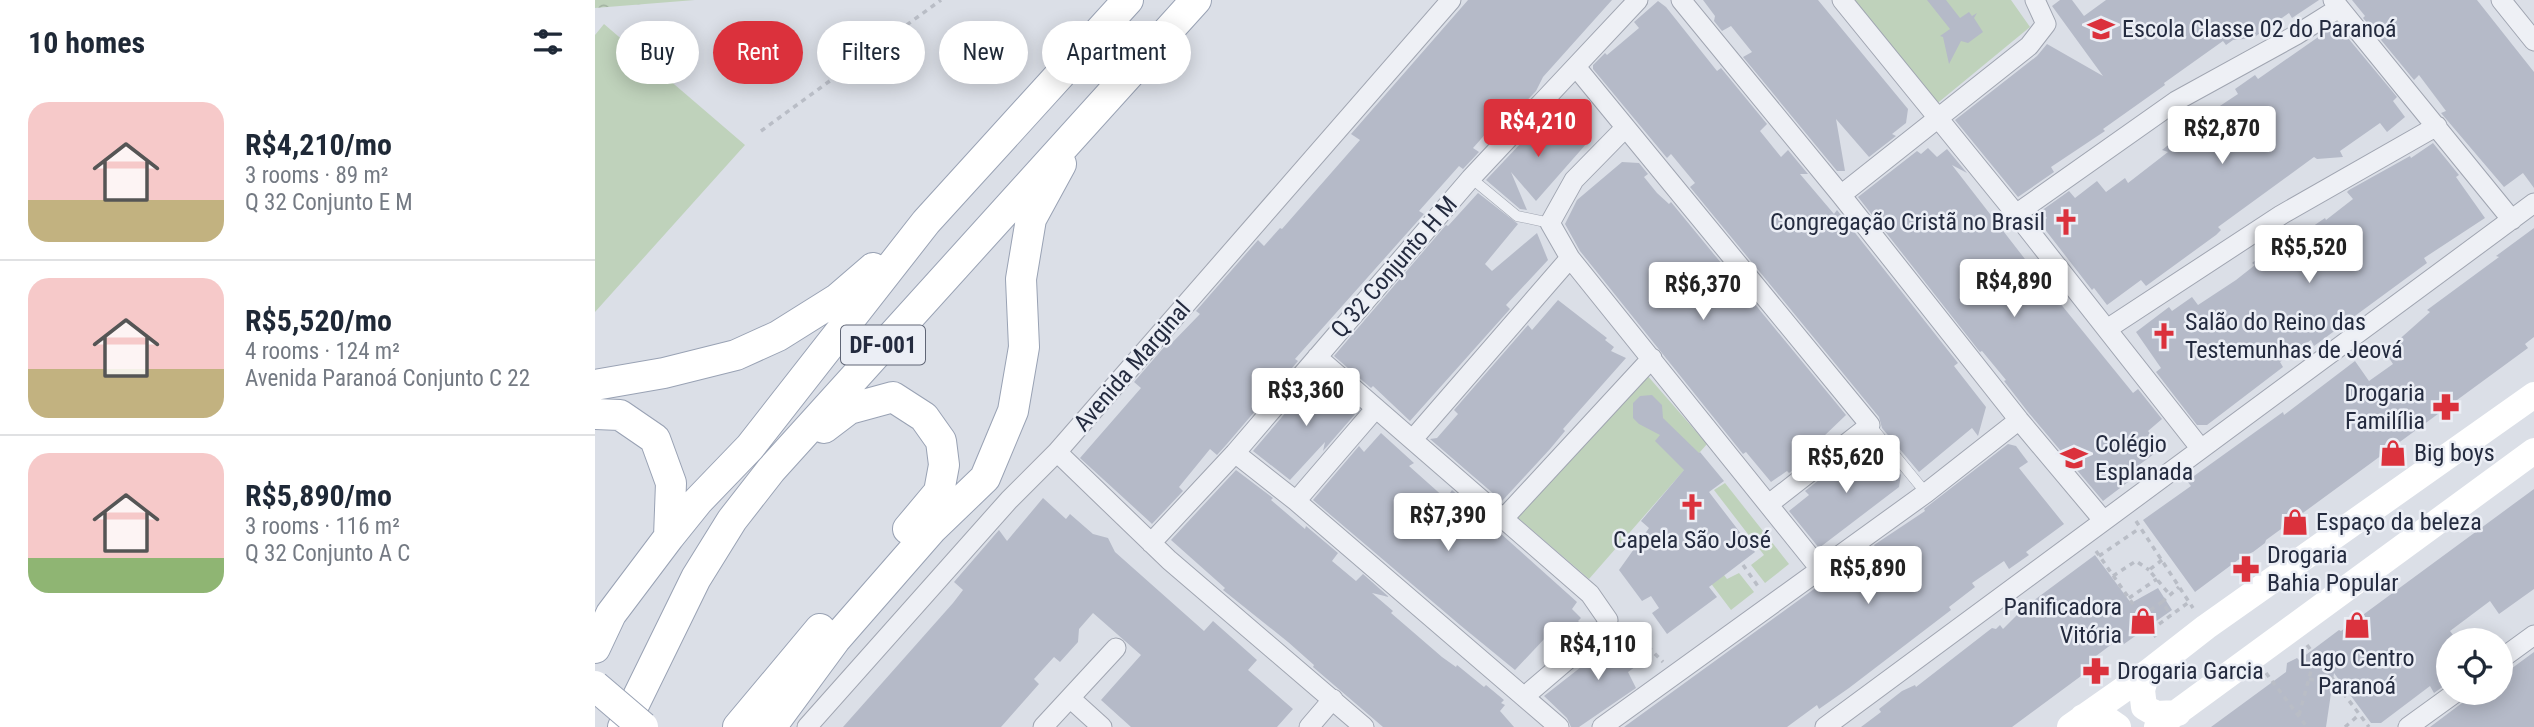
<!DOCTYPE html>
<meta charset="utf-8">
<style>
body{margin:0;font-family:"Roboto Condensed",sans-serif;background:#f6f6f7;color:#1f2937;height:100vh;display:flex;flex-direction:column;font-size:26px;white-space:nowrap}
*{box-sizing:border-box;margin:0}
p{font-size:23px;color:#747a83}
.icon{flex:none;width:38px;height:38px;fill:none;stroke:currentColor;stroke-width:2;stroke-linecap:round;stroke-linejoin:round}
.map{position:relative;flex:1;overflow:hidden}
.sheet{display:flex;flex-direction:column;background:#fff;width:595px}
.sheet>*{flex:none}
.top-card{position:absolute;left:21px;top:21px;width:665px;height:63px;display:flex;gap:14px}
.fabs{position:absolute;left:1841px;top:628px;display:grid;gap:14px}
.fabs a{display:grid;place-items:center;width:77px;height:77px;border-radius:50%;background:#fff;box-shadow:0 4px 18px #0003;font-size:35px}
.price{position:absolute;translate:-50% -60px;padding:0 16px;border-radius:7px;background:#fff;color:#222;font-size:23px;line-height:46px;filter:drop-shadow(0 2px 4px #0008)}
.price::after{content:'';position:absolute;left:50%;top:42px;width:21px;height:16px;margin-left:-10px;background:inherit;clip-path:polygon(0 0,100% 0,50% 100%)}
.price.current{background:#db313c;color:#fff}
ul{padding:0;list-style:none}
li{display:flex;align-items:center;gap:21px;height:175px;padding:0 28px}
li+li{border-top:2px solid #e0e1e3}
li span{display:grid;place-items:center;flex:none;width:196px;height:140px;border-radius:21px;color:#555}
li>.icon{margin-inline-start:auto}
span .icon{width:84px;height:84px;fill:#fffc;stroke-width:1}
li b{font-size:30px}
h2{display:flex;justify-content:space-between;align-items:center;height:84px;padding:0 28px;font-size:30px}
.tag{padding:0 24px;border-radius:32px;background:#fff;box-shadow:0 4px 18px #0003;font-size:24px;line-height:63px}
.tag.current{background:#db313c;color:#fff}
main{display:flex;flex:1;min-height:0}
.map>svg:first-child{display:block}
.forest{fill:url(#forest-crowns)}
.green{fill:#bfd2bb}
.building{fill:#b5bac8}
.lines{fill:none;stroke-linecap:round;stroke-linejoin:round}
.lane-casing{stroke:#a0a5b1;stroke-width:11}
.street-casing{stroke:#a0a5b1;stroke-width:21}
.primary-casing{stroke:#99a2b4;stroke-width:32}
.path{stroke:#b9bdc6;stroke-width:3.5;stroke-dasharray:5 5;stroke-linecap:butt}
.lane{stroke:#eef0f5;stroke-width:10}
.street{stroke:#eef0f5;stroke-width:19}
.secondary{stroke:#fff;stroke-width:26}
.primary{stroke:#fff;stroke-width:30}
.primary-bridge-casing{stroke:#99a2b4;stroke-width:32;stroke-linecap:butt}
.primary-bridge{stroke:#fff;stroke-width:30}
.labels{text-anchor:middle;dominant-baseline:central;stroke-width:5;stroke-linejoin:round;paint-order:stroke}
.shield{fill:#ebeef5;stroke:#606676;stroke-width:2}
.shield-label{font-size:23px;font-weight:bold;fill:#242b3f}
.poi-label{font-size:24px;fill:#242b3f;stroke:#ebeef5;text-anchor:start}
.street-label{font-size:24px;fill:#242b3f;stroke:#ebeef5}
</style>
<main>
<section class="sheet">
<h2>10 homes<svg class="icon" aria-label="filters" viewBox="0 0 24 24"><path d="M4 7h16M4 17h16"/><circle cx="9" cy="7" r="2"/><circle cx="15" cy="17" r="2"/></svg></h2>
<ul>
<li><span style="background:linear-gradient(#f6c9c9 70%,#c2b280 0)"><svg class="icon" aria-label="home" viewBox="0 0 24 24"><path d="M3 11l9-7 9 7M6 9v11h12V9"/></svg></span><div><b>R$4,210/mo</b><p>3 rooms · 89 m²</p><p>Q 32 Conjunto E M</p></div></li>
<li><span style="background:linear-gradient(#f6c9c9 65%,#c2b280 0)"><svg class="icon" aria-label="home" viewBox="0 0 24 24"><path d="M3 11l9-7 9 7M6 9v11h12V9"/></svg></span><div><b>R$5,520/mo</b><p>4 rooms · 124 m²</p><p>Avenida Paranoá Conjunto C 22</p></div></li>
<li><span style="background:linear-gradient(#f6c9c9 75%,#8fb573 0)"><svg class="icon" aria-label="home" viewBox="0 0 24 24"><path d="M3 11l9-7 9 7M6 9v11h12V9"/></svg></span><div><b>R$5,890/mo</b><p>3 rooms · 116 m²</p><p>Q 32 Conjunto A C</p></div></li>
</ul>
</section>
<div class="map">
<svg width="1939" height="727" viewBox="0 0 1939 727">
<defs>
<pattern id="forest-crowns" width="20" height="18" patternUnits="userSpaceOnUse" patternTransform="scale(1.75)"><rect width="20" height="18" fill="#bfd2bb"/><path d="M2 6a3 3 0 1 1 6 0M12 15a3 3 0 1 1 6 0" fill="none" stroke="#a4b4a2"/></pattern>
</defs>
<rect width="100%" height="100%" fill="#dbdfe7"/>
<path class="forest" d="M 0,0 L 100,0 L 0,8 Z"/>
<path class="green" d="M 1252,0 L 1416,0 L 1435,27 L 1339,106 Z
M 9,24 L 150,145 L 0,312 L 0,35 Z
M 1051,374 L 1112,444 L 994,579 L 922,517 Z
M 1130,483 L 1194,564 L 1170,583 L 1156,565 L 1169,555 L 1119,490 Z
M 1085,516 L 1132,579 L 1144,573 L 1159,592 L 1136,610 L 1090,549 Z"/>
<path class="building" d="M 873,0 L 1017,0 L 948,77 L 941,91 L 916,117 L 910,112 L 878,148 L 884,152 L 868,169 L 864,166 L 824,211 L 829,214 L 700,359 L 703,361 L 631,445 L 622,455 L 615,449 L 584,487 L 588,491 L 557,524 L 555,522 L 485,458 L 546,388 L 539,382 L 570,346 L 572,348 L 605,314 L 601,311 L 663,240 L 669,246 L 685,228 L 687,229 L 765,140 L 756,134 Z
M 1108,0 L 1223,0 L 1313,109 L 1311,123 L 1297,134 L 1301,136 L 1274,157 L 1241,119 L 1250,171 L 1242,171 L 1148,57 L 1157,52 L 1136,26 L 1127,31 L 1119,21 L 1120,16 Z
M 1332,0 L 1351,0 L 1365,18 L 1374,12 L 1377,16 L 1382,13 L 1379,18 L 1388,32 L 1373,43 L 1366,41 L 1354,64 L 1348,37 L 1345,36 L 1355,29 Z
M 1465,0 L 1477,0 L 1489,16 L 1511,0 L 1724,0 L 1697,18 L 1694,13 L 1658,38 L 1638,40 L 1631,45 L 1628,41 L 1569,83 L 1570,85 L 1508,129 L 1510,131 L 1456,167 L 1459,172 L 1423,197 L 1360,120 L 1442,56 L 1452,44 L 1508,76 L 1457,6 Z
M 1757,0 L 1882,0 L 1939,72 L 1939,188 L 1928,173 L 1909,187 L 1846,113 L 1851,111 L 1824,75 L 1819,80 L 1768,18 L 1770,16 Z
M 1063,1 L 1071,7 L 1122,71 L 1126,68 L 1172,124 L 1165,131 L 1186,157 L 1193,150 L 1213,174 L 1205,174 L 1239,214 L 1242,210 L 1363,363 L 1359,366 L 1391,407 L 1383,436 L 1377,428 L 1324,472 L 1287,428 L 1284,417 L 1095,187 L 1100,183 L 1076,154 L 1072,158 L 998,69 L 998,65 L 1010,53 L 1012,55 L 1044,28 L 1039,22 Z
M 1739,26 L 1743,26 L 1802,97 L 1798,101 L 1810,117 L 1792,132 L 1785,123 L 1745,151 L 1748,157 L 1722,159 L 1719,157 L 1623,227 L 1626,230 L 1621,235 L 1551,286 L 1546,280 L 1512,305 L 1499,288 L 1497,290 L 1445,223 L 1452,218 L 1446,211 L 1474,191 L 1480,198 L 1502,181 L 1511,192 L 1530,178 L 1533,183 L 1573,152 L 1567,150 L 1577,142 L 1575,139 L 1643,94 L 1640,89 L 1660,75 L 1663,79 Z
M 959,108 L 976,124 L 974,128 L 992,143 L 941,201 L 916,172 L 932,210 L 925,209 L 891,180 Z
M 1838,143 L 1864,175 L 1861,177 L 1890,218 L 1829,258 L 1832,263 L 1719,346 L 1716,340 L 1685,362 L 1688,367 L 1612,425 L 1602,425 L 1561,372 L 1566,368 L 1541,332 L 1574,307 L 1577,311 L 1597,297 L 1603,305 L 1641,280 L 1660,265 L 1657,263 L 1676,248 L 1679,253 L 1730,218 L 1731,220 L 1758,199 L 1752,192 L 1754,190 L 1815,156 L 1816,158 Z
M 1333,148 L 1342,157 L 1352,149 L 1372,173 L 1357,165 L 1447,281 L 1538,393 L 1543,389 L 1567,419 L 1553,431 L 1564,445 L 1563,451 L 1529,476 L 1533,482 L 1508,501 L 1433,412 L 1409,381 L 1411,380 L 1387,351 L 1385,352 L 1263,197 L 1322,151 L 1326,154 Z
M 1027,162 L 1044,163 L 1053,174 L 1049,177 L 1062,193 L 1074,204 L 1076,202 L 1251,415 L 1228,437 L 1231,444 L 1194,473 L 1192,471 L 1176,482 L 1151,452 L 1148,454 L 985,251 L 970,224 L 982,200 Z
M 883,193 L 923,224 L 890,264 L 897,271 L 942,233 L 953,260 L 911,305 L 915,309 L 815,421 L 778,386 L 776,388 L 739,356 L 851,225 L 853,226 Z
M 1939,228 L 1939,337 L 1930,344 L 1933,348 L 1671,540 L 1670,543 L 1658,552 L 1647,557 L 1600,592 L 1548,520 L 1596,486 L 1592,481 L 1688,412 L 1689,415 L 1760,361 L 1774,381 L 1798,364 L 1790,352 L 1835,312 L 1832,310 L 1904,257 L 1901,256 Z
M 963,300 L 1012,338 L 1010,340 L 1019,347 L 1016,351 L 1031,358 L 968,429 L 970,431 L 955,449 L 907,501 L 835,439 L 842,438 L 863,414 L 859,410 L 933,325 L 937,330 Z
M 721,377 L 730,384 L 731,381 L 759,406 L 757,408 L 761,413 L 728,451 L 730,442 L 695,480 L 658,451 Z
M 1057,395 L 1067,405 L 1068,418 L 1104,453 L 1105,452 L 1129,481 L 1114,492 L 1160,552 L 1114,587 L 1122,597 L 1072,634 L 1057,613 L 1064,608 L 1056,596 L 1047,601 L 1024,570 L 1054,528 L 1046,521 L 1089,470 L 1060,441 L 1065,435 L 1044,424 L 1038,418 L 1038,403 L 1045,396 Z
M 786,433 L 819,463 L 814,466 L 851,499 L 857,490 L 982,602 L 977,609 L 986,618 L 983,621 L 985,623 L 963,646 L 952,636 L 920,670 L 865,625 L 718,500 L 764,446 L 769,452 Z
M 1281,444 L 1306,475 L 1304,487 L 1224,548 L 1194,511 L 1214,495 L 1210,491 L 1243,465 L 1246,470 Z
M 1413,444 L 1421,446 L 1433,462 L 1424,468 L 1469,524 L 1431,552 L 1434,555 L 1414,569 L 1409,561 L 1377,583 L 1380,587 L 1354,607 L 1356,610 L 1254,688 L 1224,709 L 1222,705 L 1192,727 L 1029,727 L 1241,573 L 1244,578 L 1276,555 L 1282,550 L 1279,545 L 1330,511 L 1329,509 Z
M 641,470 L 678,498 L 676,500 L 710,529 L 711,526 L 743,553 L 737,561 L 761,581 L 768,574 L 794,597 L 777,593 L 798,611 L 796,613 L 847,657 L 861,667 L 862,665 L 889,687 L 891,685 L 909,700 L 906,703 L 910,705 L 905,711 L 919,727 L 788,727 L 718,667 L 719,665 L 693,642 L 628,590 L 630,588 L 576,540 Z
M 1939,489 L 1939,589 L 1904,614 L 1895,601 L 1855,631 L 1862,640 L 1853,640 L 1853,683 L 1839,693 L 1835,686 L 1786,723 L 1776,723 L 1739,673 L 1731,727 L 1616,727 L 1691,672 L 1692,663 L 1702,658 L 1704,660 L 1744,630 L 1746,631 Z
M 448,498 L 471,519 L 475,514 L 498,534 L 513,538 L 520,552 L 609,631 L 618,621 L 662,660 L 653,670 L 698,709 L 682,727 L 536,727 L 506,700 L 546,655 L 498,613 L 484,629 L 483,642 L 465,662 L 459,657 L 439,679 L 444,684 L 406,727 L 248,727 L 358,603 L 368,590 L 359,582 L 404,530 L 412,541 Z
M 1500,555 L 1536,603 L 1563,588 L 1577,610 L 1529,644 L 1525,638 L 1501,656 L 1505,662 L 1417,727 L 1266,727 L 1286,712 L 1284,709 L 1307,691 L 1320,685 L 1321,687 L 1397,628 L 1401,629 L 1405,625 L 1408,629 L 1430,607 Z
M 1032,631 L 1046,650 L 1043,653 L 1048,661 L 1033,672 L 1041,688 L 984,727 L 976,727 L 972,718 L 949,696 Z
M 1939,652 L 1939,727 L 1835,727 L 1867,703 L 1876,693 L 1906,693 L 1906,683 L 1911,679 L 1909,674 Z"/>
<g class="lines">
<defs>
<path id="lane" d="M 876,178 L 922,216 L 955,223
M 1275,425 L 1331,493"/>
<path id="street" d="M 1086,0 L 1246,195 L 1424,420 L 1508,520
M 1247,0 L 1421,214 L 1606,449
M 1738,0 L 1917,220
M 1906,0 L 1939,41
M 981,67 L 1275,425 L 1174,504
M 1030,128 L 979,180 L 955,223 L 975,258 L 1225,569
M 1246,195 L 1434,46 L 1451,24 L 1440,0
M 1421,214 L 1581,101 L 1701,35 L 1744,8
M 1512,329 L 1686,215 L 1842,126
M 722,357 L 995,594 L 1013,620 L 1012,626 L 930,696
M 818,439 L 975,258
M 462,452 L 574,560 L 769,727
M 640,453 L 701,501 L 964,727
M 701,501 L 781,408
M 909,518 L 1057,358
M 556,543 L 640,453 L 876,178 L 1043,0
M 1906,659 L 1939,635
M 475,698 L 507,727
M 212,727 L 414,500 L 462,452 L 856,0
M 448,727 L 521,648
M 714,727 L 738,699
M 1007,727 L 1331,493 L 1424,420
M 1230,727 L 1939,203
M 1813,727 L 1860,693"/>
<path id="primary" d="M 0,385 L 69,373 L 141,355 L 183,336 L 242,299 L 278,268
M 0,414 L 25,415 L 60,439 L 76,483 L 74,537
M 229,428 L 254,409 L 298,397 L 329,417 L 346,441 L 349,465 L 344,492 L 313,529
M 0,648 L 16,614 L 74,537 L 103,501 L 155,447 L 331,222 L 533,0
M 28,727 L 101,578 L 137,520 L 176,470 L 601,0
M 143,727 L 225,629
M 176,727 L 240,640 L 337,529 L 390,478 L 418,411 L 429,347 L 426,279 L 436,219 L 466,164"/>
</defs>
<use href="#lane" class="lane-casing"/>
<use href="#street" class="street-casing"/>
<use href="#primary" class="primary-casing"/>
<path class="path" d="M 166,131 L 346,0
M 1541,521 L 1598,608
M 1501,551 L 1561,637
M 1504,556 L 1545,528
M 1567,560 L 1554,570 L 1575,595
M 1148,565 L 1165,589
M 1518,576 L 1541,561 L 1554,570
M 1534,598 L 1562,579
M 1567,602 L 1584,587
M 1547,616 L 1567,602 L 1576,615
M 1032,625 L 1068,662
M 1556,630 L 1594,602
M 1712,645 L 1774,727
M 1671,673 L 1712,727
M 1714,679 L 1740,684
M 1704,715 L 1720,656
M 1750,727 L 1765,714"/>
<use href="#lane" class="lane"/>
<use href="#street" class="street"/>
<path class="secondary" d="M 1552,673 L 1547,690 L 1549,707 L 1561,714 L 1583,713
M 1488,717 L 1513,720 L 1523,727
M 1475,727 L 1552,673 L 1611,627 L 1939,395
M 1562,727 L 1939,451"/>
<use href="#primary" class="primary"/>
<defs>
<path id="primary-bridge" d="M 0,686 L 48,727"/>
</defs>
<use href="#primary-bridge" class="primary-bridge-casing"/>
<use href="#primary-bridge" class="primary-bridge"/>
</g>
<defs>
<symbol id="school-bare" viewBox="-9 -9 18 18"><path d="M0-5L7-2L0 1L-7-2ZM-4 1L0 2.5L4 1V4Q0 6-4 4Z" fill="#db313c" stroke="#ebeef5" stroke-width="2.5" paint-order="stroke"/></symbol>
<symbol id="church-bare" viewBox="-9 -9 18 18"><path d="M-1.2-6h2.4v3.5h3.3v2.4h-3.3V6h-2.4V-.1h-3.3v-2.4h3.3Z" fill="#db313c" stroke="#ebeef5" stroke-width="2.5" paint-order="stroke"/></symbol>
<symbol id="pharmacy-bare" viewBox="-9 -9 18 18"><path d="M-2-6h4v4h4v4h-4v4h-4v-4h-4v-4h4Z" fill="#db313c" stroke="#ebeef5" stroke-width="2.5" paint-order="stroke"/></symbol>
<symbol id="shop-bare" viewBox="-9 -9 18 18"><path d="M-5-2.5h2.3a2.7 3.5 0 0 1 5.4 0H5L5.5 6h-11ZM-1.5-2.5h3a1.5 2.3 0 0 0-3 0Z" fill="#db313c" stroke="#ebeef5" stroke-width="2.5" paint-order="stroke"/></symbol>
</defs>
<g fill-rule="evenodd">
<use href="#school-bare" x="1487" y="10" width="38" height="38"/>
<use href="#church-bare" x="1452" y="203" width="38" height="38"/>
<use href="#church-bare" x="1550" y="317" width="38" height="38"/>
<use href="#pharmacy-bare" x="1832" y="388" width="38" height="38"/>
<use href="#shop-bare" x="1779" y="434" width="38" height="38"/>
<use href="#school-bare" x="1460" y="439" width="38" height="38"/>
<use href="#church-bare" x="1078" y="488" width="38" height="38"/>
<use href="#shop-bare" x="1681" y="503" width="38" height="38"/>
<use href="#pharmacy-bare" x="1632" y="550" width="38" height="38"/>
<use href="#shop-bare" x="1529" y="602" width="38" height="38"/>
<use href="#shop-bare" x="1743" y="606" width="38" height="38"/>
<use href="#pharmacy-bare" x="1482" y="652" width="38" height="38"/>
</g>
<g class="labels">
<rect class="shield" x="246" y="325.5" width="84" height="39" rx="5"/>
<g class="shield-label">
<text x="288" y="345">DF-001</text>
</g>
<g class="poi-label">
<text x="1527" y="29">Escola Classe 02 do Paranoá</text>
<text x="1450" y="222" text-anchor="end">Congregação Cristã no Brasil</text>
<text x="1590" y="322">Salão do Reino das<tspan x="1590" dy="28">Testemunhas de Jeová</tspan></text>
<text x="1830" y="393" text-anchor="end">Drogaria<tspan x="1830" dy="28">Familília</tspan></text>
<text x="1500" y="444">Colégio<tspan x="1500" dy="28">Esplanada</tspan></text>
<text x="1819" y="453">Big boys</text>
<text x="1721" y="522">Espaço da beleza</text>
<text x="1097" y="540" text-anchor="middle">Capela São José</text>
<text x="1672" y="555">Drogaria<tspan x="1672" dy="28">Bahia Popular</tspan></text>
<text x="1527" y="607" text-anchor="end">Panificadora<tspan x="1527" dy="28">Vitória</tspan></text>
<text x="1762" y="658" text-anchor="middle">Lago Centro<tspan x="1762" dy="28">Paranoá</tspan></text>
<text x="1522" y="671">Drogaria Garcia</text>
</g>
<g class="street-label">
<text transform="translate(799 267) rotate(-49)">Q 32 Conjunto H M</text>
<text transform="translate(537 366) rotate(-49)">Avenida Marginal</text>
</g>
</g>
</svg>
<div class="fabs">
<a><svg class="icon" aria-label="locate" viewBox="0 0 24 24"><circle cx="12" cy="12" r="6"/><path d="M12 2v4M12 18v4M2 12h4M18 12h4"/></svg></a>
</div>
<b class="price current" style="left:943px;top:159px">R$4,210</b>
<b class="price" style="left:1627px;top:166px">R$2,870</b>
<b class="price" style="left:1714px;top:285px">R$5,520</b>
<b class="price" style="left:1419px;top:319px">R$4,890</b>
<b class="price" style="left:1108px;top:322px">R$6,370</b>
<b class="price" style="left:711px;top:428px">R$3,360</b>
<b class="price" style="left:1251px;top:495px">R$5,620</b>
<b class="price" style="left:853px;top:553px">R$7,390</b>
<b class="price" style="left:1273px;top:606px">R$5,890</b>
<b class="price" style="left:1003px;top:682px">R$4,110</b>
<div class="top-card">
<a class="tag">Buy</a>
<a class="tag current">Rent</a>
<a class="tag">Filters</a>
<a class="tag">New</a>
<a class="tag">Apartment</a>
</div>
</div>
</main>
